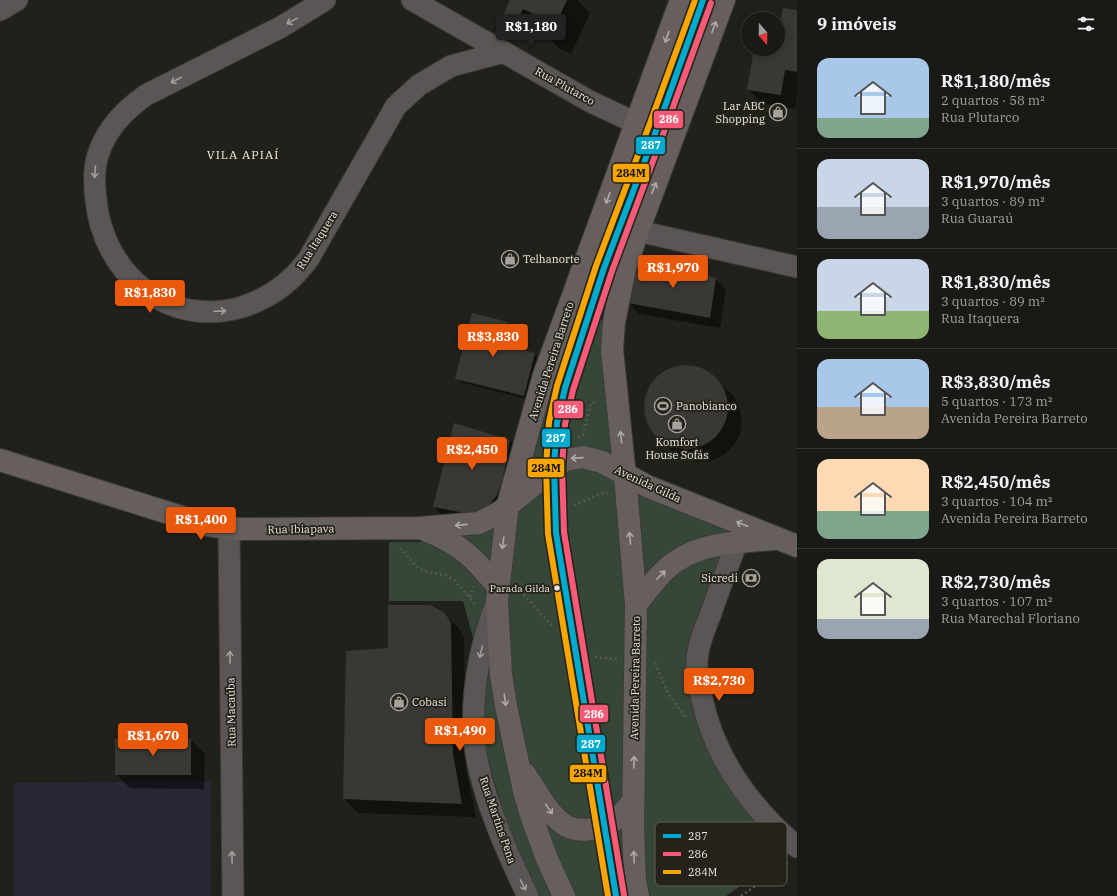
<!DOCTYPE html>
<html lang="pt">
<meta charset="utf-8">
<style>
body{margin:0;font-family:"IBM Plex Serif",serif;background:#262622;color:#f1f3f6;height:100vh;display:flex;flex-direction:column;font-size:15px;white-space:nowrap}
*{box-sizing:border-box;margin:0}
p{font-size:13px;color:#9fa0a0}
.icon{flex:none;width:22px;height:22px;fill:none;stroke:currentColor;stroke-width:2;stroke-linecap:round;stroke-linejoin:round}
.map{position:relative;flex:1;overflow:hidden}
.sheet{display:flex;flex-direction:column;background:#191915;width:320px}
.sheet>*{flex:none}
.needle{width:26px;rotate:160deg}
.buttons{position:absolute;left:741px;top:12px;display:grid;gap:8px}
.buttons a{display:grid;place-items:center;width:44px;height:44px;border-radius:50%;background:#191915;box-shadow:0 2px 10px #0003,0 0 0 1px #373834;font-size:20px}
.price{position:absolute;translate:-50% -34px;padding:0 9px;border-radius:4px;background:#ea580c;color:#fff;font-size:13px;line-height:26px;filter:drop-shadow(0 1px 2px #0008)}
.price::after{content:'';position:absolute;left:50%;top:24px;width:12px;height:9px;margin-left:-6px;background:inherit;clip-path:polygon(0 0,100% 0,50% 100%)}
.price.current{background:#222;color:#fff}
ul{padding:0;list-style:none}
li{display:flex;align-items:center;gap:12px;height:100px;padding:0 20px}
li+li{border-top:1px solid #373834}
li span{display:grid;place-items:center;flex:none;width:112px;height:80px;border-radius:12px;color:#555}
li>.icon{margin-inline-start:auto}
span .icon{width:48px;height:48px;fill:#fffc;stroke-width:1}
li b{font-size:17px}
h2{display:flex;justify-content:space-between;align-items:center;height:48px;padding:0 20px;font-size:17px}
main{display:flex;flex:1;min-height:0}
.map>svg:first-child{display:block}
.education{fill:#292533}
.green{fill:#364739}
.shadow{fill:#0007}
.building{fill:#393835}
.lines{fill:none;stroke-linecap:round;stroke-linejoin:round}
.minor-casing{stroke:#3c3c39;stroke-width:23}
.major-casing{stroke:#3c3c39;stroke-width:24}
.path{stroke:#585654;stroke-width:2.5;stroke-dasharray:2 3;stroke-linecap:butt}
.minor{stroke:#5b5655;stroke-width:21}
.major{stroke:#665f5d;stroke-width:22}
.bus-1-casing{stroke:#242219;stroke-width:9}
.bus-2-casing{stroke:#242219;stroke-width:9}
.bus-3-casing{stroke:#242219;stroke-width:9}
.bus-1{stroke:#00a9ce;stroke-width:6}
.bus-2{stroke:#f75a77;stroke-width:6}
.bus-3{stroke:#f7a600;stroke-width:6}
.oneway{stroke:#a29f9c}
.oneway2{stroke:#afaaa6}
.bus-dot{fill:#eae8e2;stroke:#242219;stroke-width:1.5}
.labels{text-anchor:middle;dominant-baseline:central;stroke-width:3.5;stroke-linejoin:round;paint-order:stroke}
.bus-label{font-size:10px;fill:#eae8e2;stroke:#242219;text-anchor:end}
.street-label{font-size:11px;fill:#eae8e2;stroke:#242219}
.poi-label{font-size:11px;fill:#eae8e2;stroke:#242219;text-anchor:start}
.neighbourhood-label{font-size:12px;letter-spacing:1px;fill:#eae8e2;stroke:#242219}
.key{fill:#242219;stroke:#5f5d55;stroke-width:1}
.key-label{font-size:11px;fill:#eae8e2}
.line-badge{stroke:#242219;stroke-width:1.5}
.badge-label{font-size:11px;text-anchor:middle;font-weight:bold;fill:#fff}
.pale-badge-label{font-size:11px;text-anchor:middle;font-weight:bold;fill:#111}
</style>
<main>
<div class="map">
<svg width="797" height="896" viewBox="0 0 797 896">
<rect width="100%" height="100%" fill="#21211c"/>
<path class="education" d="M 211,781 L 211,896 L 14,896 L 14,783 Z"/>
<path class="green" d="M 576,310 L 605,321 L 618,484 L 742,533 L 688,682 L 700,732 L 713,760 L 728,786 L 745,810 L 769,837 L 788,852 L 726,896 L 539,896 L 507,825 L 487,756 L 482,727 L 482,671 L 463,601 L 389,601 L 389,542 L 421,542 L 443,534 L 469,536 L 483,534 L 498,526 Z"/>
<path class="shadow" d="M 512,0 L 577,0 L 590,13 L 571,54 L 560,49 L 541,31 L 537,41 L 524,35 L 505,15 Z
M 797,11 L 797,95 L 795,109 L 761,103 L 748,89 L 755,49 L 778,49 L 778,39 Z
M 716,279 L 726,290 L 720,328 L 639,314 L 629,303 Z
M 508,323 L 511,326 L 506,347 L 534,354 L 537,357 L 527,399 L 460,382 L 456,379 Z
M 682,366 L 695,367 L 708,372 L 733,395 L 739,407 L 742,420 L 740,434 L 734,445 L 724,455 L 711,461 L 698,462 L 685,459 L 673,452 L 650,427 L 646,414 L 646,401 L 650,388 L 658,377 L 669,369 Z
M 510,440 L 524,454 L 510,509 L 448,521 L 434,507 Z
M 444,614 L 459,628 L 464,638 L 466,768 L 476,817 L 358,813 L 344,799 L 389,648 Z
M 191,740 L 205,754 L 204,789 L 130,788 L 116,774 Z"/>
<path class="building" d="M 510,0 L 567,0 L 551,35 L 539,30 L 544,19 L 523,9 L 517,22 L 503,15 Z
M 783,8 L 797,10 L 797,72 L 785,70 L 781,95 L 747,90 L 754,49 L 778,49 L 778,33 Z
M 640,258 L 716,278 L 710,318 L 628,303 Z
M 472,313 L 508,322 L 503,345 L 535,353 L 524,396 L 455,379 Z
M644 407a42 42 0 1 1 84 0a42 42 0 1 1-84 0Z
M 454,423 L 510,440 L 503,478 L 497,495 L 489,505 L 478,513 L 465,513 L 433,507 Z
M 388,605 L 430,605 L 445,613 L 451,623 L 453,754 L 462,804 L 343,799 L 346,651 L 388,648 Z
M 115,739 L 191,739 L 191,775 L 115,775 Z"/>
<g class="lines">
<defs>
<path id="minor" d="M 325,0 L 281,27 L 146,95 C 125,110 108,127 99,152 C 93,167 94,184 96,200 C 103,273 167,329 242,307 C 270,298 292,282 309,258 L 396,106 L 419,85 L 451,66 L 504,52
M 412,0 L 591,102 L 636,123
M 0,10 L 17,0
M 638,231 L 797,267
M 229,529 L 233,896
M 737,542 C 728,566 719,589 711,613 C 705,628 698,644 697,660 C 696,673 699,686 702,699 C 715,759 751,808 797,847
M 497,601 C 480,645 471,691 474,738 C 478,788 506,851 528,896
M 616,896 L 556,533 L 554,466 L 557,423 L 565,388 L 604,268 L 658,126 L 703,0"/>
<path id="major" d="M 0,460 L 207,525 L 239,529 L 420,528 L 479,523 L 500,512 L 565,460 L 583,457 L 602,462 L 649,487 L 797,546
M 425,530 C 461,544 474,558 498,587
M 636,605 C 648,590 659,573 675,562 C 703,542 740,542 773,539
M 525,774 C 536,790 546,811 562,823 C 577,836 605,828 619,817 C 624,812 629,806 633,801
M 564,896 L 547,859 L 532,818 L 524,791 L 506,706 L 501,674 L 497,601 L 508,504 L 544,375 L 681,0
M 638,896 L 635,881 L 633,828 L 636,605 L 625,476 L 612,350 L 614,322 L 625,268 L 638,231 L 724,0"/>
</defs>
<use href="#minor" class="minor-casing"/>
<use href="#major" class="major-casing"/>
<path class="path" d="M 578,437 L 583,435 L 591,403 L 598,402
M 574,505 L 602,493 L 608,494
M 400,548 L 417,567 L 424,571 L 448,576 L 455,581 L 476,605
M 517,587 L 553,627
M 470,597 L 474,587
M 595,657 L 618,659
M 655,663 L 669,695 L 687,719
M 741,896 L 788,863"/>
<use href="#minor" class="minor"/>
<use href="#major" class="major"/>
<defs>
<path id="bus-1" d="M 616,896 L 556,533 L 554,466 L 557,423 L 565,388 L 604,268 L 658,126 L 703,0"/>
<path id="bus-2" d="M 624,895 L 564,532 L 562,466 L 565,424 L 573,390 L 612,271 L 665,129 L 711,3"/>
<path id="bus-3" d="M 608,896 L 548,534 L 546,466 L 549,422 L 557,386 L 596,266 L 650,123 L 695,0"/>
</defs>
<use href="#bus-1" class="bus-1-casing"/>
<use href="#bus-2" class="bus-2-casing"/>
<use href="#bus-3" class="bus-3-casing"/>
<use href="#bus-1" class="bus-1"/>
<use href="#bus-2" class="bus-2"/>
<use href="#bus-3" class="bus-3"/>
</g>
<defs><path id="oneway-shaft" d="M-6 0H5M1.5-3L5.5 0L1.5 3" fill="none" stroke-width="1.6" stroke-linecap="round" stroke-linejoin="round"/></defs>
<g class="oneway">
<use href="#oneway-shaft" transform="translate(292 21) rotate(151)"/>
<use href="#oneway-shaft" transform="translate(176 80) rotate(153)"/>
<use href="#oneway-shaft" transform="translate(95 172) rotate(95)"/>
<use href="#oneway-shaft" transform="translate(220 311) rotate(-2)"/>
<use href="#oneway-shaft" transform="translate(481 652) rotate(103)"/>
<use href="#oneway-shaft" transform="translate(230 657) rotate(-91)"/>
<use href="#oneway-shaft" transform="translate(232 857) rotate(-91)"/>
<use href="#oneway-shaft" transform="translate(523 885) rotate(63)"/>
</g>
<g class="oneway2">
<use href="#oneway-shaft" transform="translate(714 27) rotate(-69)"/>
<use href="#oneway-shaft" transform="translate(667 37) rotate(110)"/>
<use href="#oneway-shaft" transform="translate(654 188) rotate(-69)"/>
<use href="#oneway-shaft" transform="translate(608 198) rotate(110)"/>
<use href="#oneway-shaft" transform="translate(621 437) rotate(-97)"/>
<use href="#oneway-shaft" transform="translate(577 458) rotate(176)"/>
<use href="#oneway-shaft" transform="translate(742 524) rotate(-158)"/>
<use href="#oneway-shaft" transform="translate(461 525) rotate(174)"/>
<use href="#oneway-shaft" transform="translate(630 538) rotate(-95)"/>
<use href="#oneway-shaft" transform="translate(503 543) rotate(98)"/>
<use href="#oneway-shaft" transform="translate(661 575) rotate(-45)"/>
<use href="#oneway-shaft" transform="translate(505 700) rotate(82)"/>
<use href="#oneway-shaft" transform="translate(634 762) rotate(-89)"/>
<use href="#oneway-shaft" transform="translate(549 809) rotate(55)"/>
<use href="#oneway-shaft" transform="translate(634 857) rotate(-92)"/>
</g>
<defs>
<symbol id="shop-ring" viewBox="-11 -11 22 22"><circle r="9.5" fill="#242219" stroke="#a4a29d" stroke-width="1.5"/><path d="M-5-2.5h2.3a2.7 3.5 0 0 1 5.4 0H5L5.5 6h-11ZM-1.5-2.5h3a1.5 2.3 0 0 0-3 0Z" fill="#a4a29d"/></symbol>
<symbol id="stadium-ring" viewBox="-11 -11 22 22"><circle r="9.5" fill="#242219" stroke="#a4a29d" stroke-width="1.5"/><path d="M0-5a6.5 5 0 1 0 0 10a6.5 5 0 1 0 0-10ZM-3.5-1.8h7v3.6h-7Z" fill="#a4a29d"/></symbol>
<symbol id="bank-ring" viewBox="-11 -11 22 22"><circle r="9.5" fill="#242219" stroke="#a4a29d" stroke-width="1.5"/><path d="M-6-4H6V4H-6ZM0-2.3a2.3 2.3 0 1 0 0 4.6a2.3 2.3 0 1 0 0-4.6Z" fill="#a4a29d"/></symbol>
</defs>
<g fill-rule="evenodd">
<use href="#shop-ring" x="768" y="102" width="20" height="20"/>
<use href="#shop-ring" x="500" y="249" width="20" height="20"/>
<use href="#stadium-ring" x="653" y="396" width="20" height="20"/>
<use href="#shop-ring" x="667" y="414" width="20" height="20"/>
<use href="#bank-ring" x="741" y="568" width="20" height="20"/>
<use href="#shop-ring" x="389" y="692" width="20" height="20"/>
</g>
<circle class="bus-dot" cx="557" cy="588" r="3.5"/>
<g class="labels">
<g class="bus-label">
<text x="550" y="588">Parada Gilda</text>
</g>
<g class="street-label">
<text transform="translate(565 86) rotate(29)">Rua Plutarco</text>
<text transform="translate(317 240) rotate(-58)">Rua Itaquera</text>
<text transform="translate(551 361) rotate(-72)">Avenida Pereira Barreto</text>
<text transform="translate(648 484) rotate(25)">Avenida Gilda</text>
<text transform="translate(301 529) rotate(-1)">Rua Ibiapava</text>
<text transform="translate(635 678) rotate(-89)">Avenida Pereira Barreto</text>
<text transform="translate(231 712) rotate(-91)">Rua Macaúba</text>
<text transform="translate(498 820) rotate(71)">Rua Martins Pena</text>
</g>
<g class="poi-label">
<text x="765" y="106" text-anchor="end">Lar ABC<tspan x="765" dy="13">Shopping</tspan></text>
<text x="523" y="259">Telhanorte</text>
<text x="676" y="406">Panobianco</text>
<text x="677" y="442" text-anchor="middle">Komfort<tspan x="677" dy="13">House Sofás</tspan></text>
<text x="738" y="578" text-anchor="end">Sicredi</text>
<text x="412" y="702">Cobasi</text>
</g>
<g class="neighbourhood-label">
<text x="243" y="154">VILA APIAÍ</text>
</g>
</g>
<rect x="655" y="822" width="132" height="64" rx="6" class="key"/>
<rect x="663" y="834" width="18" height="4" fill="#00a9ce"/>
<rect x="663" y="852" width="18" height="4" fill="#f75a77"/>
<rect x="663" y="870" width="18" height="4" fill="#f7a600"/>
<g class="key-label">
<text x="688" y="840">287</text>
<text x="688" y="858">286</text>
<text x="688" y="876">284M</text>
</g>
<g class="line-badge">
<rect x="653" y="110" width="31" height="19" rx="4" fill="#f75a77"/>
<rect x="635" y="136" width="31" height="19" rx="4" fill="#00a9ce"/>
<rect x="612" y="163" width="38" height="20" rx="4" fill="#f7a600"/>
<rect x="553" y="400" width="31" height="19" rx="4" fill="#f75a77"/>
<rect x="541" y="428" width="30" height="20" rx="4" fill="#00a9ce"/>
<rect x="527" y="458" width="38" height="20" rx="4" fill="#f7a600"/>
<rect x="579" y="704" width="30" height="19" rx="4" fill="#f75a77"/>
<rect x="576" y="734" width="30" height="19" rx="4" fill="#00a9ce"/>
<rect x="569" y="764" width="38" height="19" rx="4" fill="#f7a600"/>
</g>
<g class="badge-label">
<text x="669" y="123">286</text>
<text x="651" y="149">287</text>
<text x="568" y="413">286</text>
<text x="556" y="442">287</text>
<text x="594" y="718">286</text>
<text x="591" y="748">287</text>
</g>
<g class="pale-badge-label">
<text x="631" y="177">284M</text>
<text x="546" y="472">284M</text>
<text x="588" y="777">284M</text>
</g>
</svg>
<div class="buttons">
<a><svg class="needle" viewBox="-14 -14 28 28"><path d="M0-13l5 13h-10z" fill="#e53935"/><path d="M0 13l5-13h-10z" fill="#9fa0a0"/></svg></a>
</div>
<b class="price current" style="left:531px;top:48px">R$1,180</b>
<b class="price" style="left:673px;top:289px">R$1,970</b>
<b class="price" style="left:150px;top:314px">R$1,830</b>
<b class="price" style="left:493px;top:358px">R$3,830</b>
<b class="price" style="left:472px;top:471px">R$2,450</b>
<b class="price" style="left:201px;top:541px">R$1,400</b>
<b class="price" style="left:719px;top:702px">R$2,730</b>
<b class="price" style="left:460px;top:752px">R$1,490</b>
<b class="price" style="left:153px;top:757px">R$1,670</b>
</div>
<section class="sheet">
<h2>9 imóveis<svg class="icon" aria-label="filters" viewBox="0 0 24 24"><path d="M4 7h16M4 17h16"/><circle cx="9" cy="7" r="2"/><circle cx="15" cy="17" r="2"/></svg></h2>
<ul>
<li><span style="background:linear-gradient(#a9c7e8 75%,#7fa58c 0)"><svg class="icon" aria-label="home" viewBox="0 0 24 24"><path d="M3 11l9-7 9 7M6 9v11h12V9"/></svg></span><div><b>R$1,180/mês</b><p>2 quartos · 58 m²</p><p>Rua Plutarco</p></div></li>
<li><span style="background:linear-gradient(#c9d6e8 60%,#9aa5b1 0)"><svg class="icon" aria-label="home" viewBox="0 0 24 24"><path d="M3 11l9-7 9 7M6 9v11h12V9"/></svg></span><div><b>R$1,970/mês</b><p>3 quartos · 89 m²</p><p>Rua Guaraú</p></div></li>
<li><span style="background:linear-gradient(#c9d6e8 65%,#8fb573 0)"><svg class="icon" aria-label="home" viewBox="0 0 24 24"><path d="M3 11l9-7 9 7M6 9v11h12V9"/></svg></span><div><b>R$1,830/mês</b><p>3 quartos · 89 m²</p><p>Rua Itaquera</p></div></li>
<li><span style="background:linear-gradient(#a9c7e8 60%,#b9a48a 0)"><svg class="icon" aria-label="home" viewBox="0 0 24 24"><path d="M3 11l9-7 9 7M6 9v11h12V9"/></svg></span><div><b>R$3,830/mês</b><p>5 quartos · 173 m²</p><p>Avenida Pereira Barreto</p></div></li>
<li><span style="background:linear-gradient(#ffd9b3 65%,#7fa58c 0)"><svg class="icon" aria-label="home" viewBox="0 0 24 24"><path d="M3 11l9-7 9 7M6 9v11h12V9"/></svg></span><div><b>R$2,450/mês</b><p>3 quartos · 104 m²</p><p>Avenida Pereira Barreto</p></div></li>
<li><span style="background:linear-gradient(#dfe7d0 75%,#9aa5b1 0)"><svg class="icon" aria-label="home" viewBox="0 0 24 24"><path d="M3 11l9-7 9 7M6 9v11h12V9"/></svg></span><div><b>R$2,730/mês</b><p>3 quartos · 107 m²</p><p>Rua Marechal Floriano</p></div></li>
</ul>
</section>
</main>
